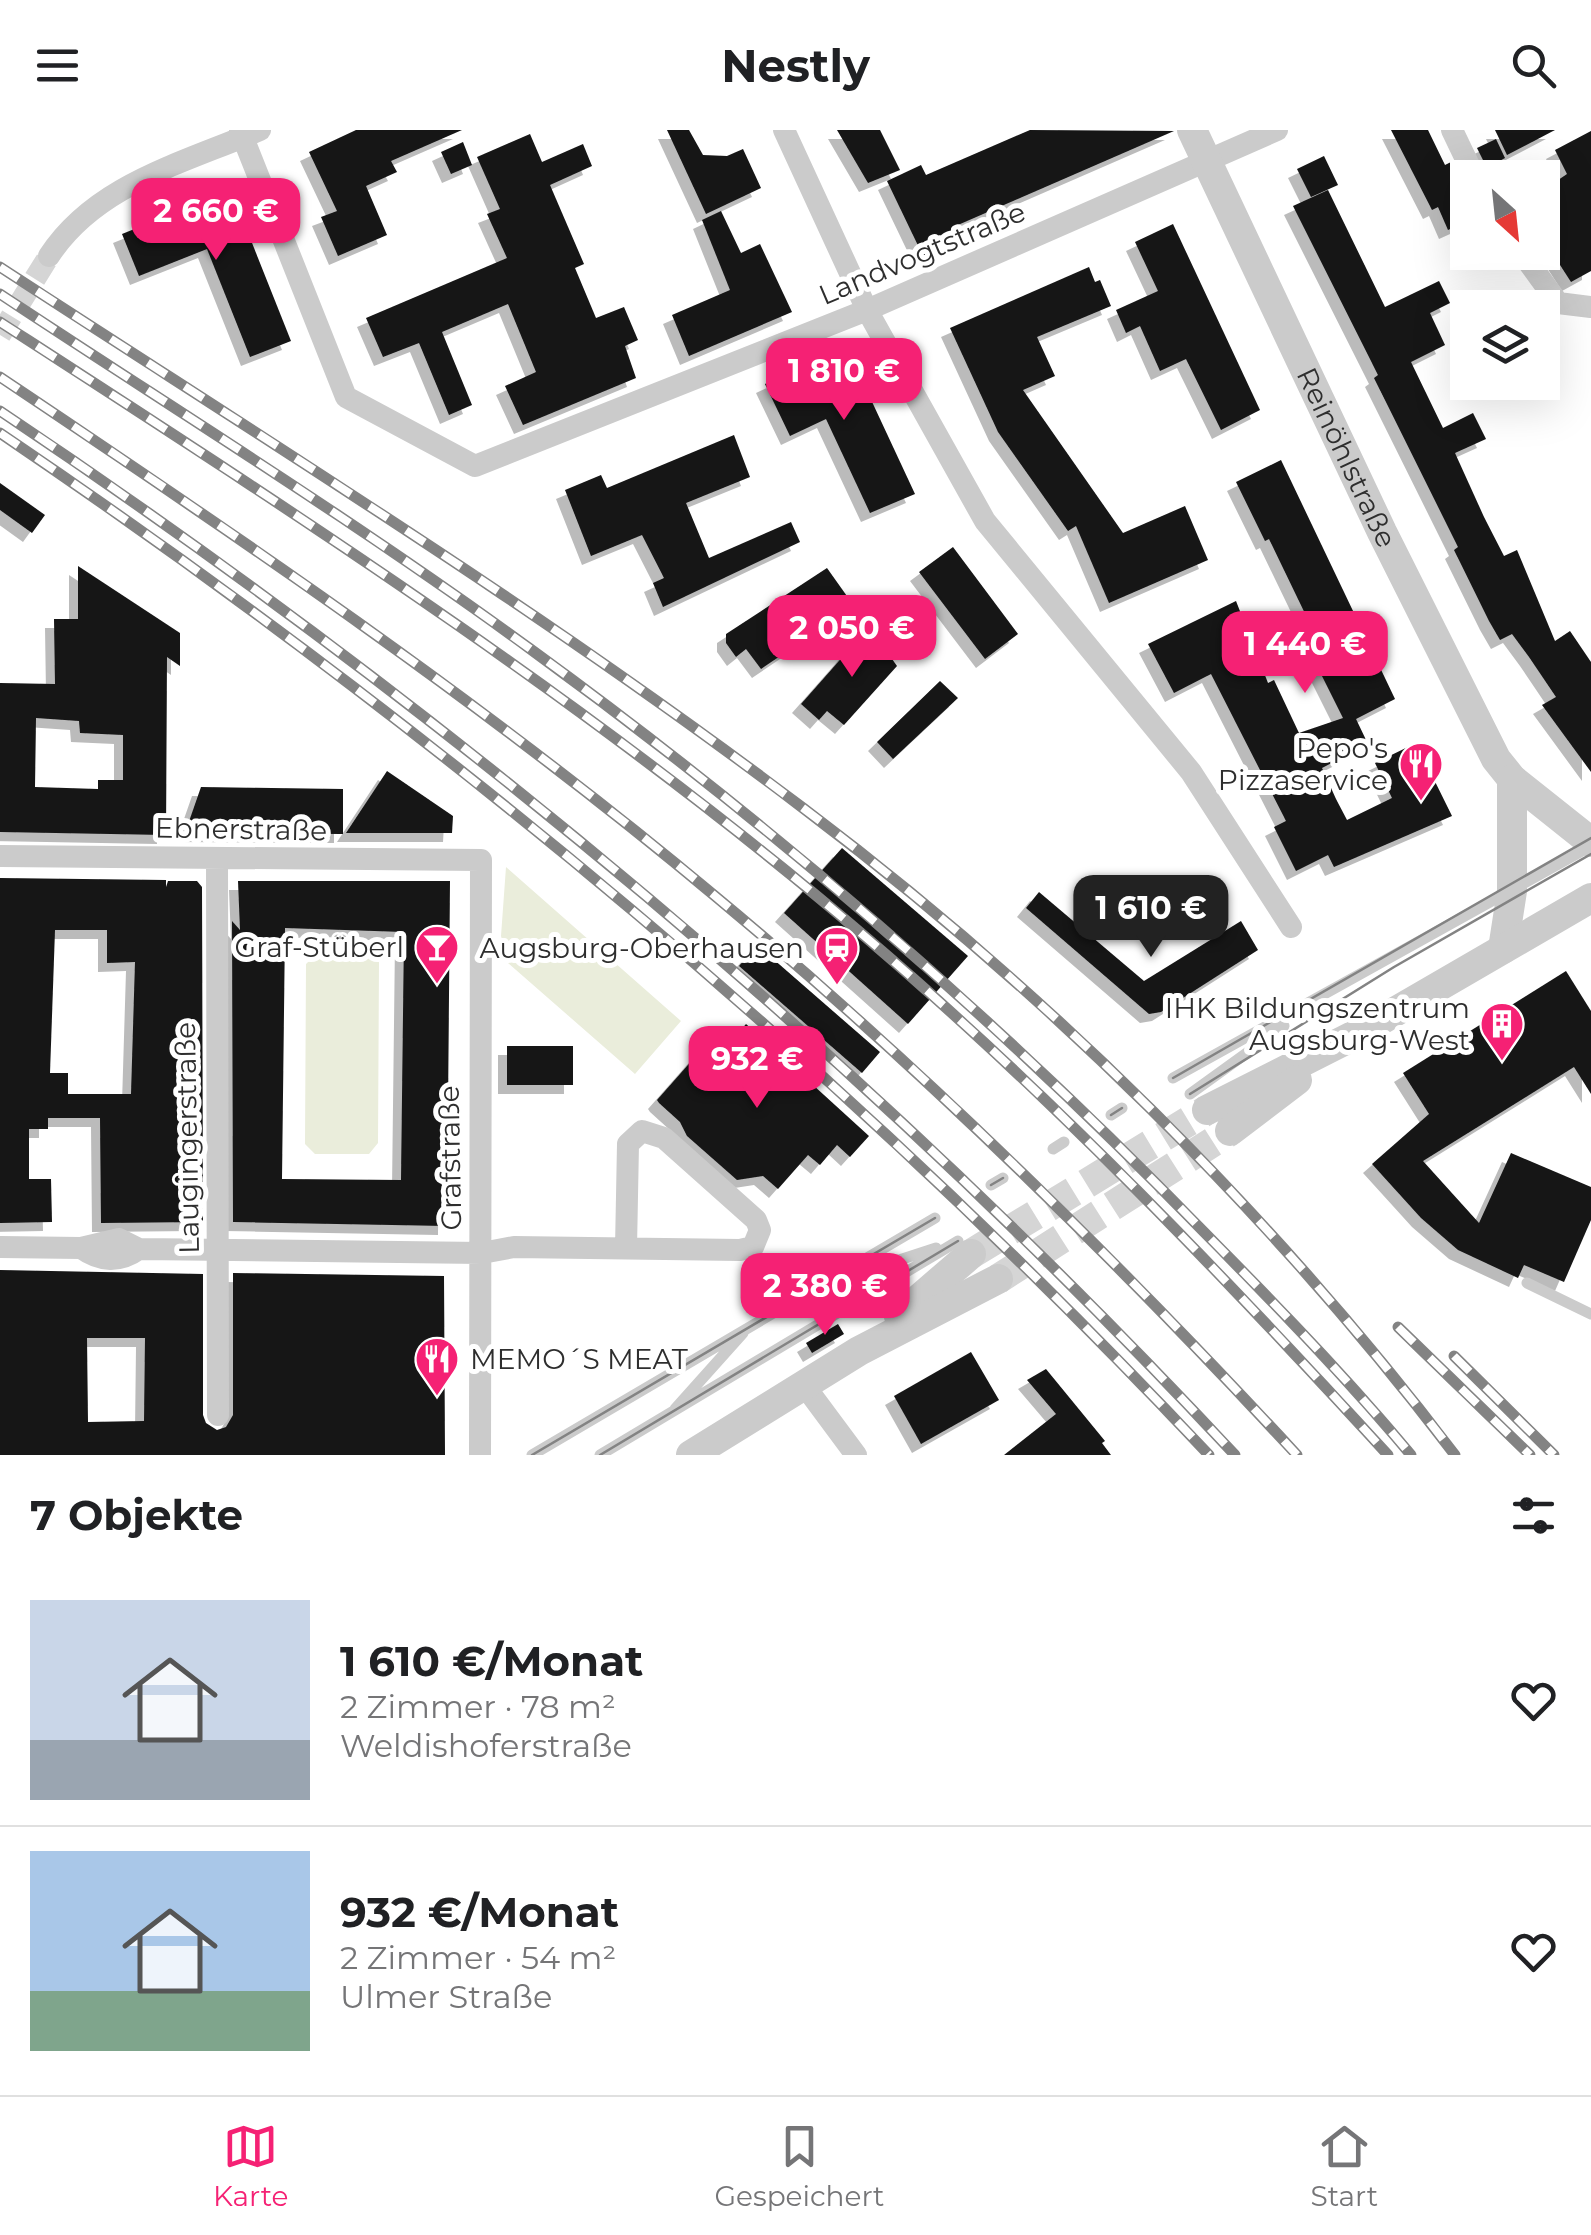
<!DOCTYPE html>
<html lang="de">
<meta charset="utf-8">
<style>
body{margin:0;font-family:Montserrat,sans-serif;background:#f2f2f2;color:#202124;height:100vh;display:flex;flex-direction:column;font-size:38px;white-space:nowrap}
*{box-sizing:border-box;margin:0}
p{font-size:32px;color:#757577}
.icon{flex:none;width:55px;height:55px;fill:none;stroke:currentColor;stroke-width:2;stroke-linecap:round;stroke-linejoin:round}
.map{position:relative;height:1325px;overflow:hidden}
.panel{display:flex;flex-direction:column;background:#fff;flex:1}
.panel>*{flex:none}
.needle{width:65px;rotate:153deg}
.buttons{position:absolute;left:1450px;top:30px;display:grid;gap:20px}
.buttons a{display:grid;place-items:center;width:110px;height:110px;border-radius:0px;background:#fff;box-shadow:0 10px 40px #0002;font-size:50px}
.price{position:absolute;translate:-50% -85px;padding:0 22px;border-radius:20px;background:#f52174;color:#fff;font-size:32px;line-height:65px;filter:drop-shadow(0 2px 5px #0008)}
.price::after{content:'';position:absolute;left:50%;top:60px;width:30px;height:22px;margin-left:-15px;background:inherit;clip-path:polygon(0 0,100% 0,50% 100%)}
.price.selected{background:#222;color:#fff}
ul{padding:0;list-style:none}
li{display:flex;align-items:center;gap:30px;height:250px;padding:0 30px}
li+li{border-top:2px solid #e0e0e0}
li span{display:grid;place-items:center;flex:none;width:280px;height:200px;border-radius:0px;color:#555}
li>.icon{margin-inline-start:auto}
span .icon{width:120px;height:120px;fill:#fffc;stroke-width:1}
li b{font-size:42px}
h2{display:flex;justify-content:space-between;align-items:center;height:120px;padding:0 30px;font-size:42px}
header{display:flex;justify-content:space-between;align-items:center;height:130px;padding:0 30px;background:#fff;font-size:45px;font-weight:700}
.dock{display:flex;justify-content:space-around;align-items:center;height:140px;border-top:2px solid #e0e0e0;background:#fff;font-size:28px;color:#757577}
.dock a{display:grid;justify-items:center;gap:5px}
.dock .selected{color:#f52174}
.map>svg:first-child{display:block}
.green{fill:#eaeddb}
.building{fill:#151515;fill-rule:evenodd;filter:url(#shadow)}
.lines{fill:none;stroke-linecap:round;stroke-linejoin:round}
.minor-tunnel{stroke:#d5d5d5;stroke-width:22;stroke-dasharray:22 11;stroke-linecap:butt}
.tertiary-tunnel{stroke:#d5d5d5;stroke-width:30;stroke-dasharray:30 15;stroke-linecap:butt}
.service{stroke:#cbcbcb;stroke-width:11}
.minor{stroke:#cbcbcb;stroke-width:22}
.tertiary{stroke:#cbcbcb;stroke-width:30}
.tram{stroke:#838383;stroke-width:2.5}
.rail-casing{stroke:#838383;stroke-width:11}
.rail{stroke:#fff;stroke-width:8;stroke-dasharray:22;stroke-linecap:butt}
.labels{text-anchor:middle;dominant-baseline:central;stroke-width:10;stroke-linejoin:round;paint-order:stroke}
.street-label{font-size:28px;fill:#2e2e2e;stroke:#fff}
.poi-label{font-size:28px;fill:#2e2e2e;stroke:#fff;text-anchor:end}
</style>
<header><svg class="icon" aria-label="menu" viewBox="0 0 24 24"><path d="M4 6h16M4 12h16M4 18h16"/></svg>Nestly<svg class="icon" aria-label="search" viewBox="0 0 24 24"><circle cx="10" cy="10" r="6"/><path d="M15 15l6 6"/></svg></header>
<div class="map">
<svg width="1591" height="1325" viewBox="0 0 1591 1325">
<defs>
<filter id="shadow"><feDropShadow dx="-9" dy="9" stdDeviation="0" flood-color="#0004"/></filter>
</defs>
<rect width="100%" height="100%" fill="#fff"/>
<path class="green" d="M 506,737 L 681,891 L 635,944 L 508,833 L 501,806 Z
M 316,824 L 372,825 L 379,832 L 378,1013 L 369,1024 L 315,1024 L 305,1014 L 306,834 Z"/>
<path class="building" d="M 356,0 L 462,0 L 391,31 L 397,42 L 366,56 L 387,105 L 338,126 L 321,87 L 337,81 L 309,22 Z
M 667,0 L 689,0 L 703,25 L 727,26 L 743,19 L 761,58 L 706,84 Z
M 837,0 L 880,0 L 900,40 L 868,53 Z
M 1030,0 L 1174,1 L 951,98 L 958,112 L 924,128 L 887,51 L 921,35 L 926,45 Z
M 1391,0 L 1428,0 L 1445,35 L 1451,32 L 1468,61 L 1468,91 L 1448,100 L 1438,77 L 1432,80 Z
M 1495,0 L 1555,0 L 1507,25 Z
M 1591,1 L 1591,141 L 1571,152 L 1542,107 L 1542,61 L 1567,44 L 1555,20 Z
M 530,4 L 542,32 L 583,14 L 592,36 L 550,55 L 584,134 L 575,138 L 596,188 L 624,177 L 638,210 L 625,216 L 636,248 L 523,295 L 505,256 L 536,242 L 508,174 L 442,202 L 472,275 L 449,285 L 419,213 L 383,227 L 366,188 L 507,128 L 487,84 L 500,79 L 477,27 Z
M 1496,9 L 1505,28 L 1487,38 L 1477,18 Z
M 463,12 L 472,35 L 451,44 L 441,22 Z
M 1324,26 L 1338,55 L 1311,67 L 1297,39 Z
M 231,60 L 291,211 L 250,227 L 207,119 L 139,146 L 122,104 Z
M 1328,60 L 1385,177 L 1439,151 L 1450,173 L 1430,183 L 1445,215 L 1411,232 L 1443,298 L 1473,283 L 1486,309 L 1455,323 L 1484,387 L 1504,426 L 1517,420 L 1555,511 L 1570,501 L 1591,532 L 1591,642 L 1542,575 L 1556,567 L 1529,527 L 1512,504 L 1500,510 L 1489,491 L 1454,420 L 1458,417 L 1374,248 L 1378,245 L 1293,76 Z
M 721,81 L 741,123 L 760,114 L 792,182 L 689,226 L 672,185 L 730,160 L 702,90 Z
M 1173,94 L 1260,280 L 1221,300 L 1186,229 L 1160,241 L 1140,196 L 1126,203 L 1116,180 L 1158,161 L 1135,112 Z
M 1089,137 L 1095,152 L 1100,150 L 1111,176 L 1037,207 L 1055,246 L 1023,260 L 1123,403 L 1185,376 L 1208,430 L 1109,473 L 1076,396 L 1068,401 L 998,302 L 950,198 Z
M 846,216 L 915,364 L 870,383 L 826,289 L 790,306 L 765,254 Z
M 734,305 L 750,347 L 686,373 L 709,428 L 791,392 L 800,412 L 663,477 L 653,453 L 664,448 L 642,405 L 591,426 L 565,360 L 601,345 L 607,358 Z
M 1281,330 L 1395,569 L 1356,589 L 1368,614 L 1322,638 L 1336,669 L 1347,690 L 1392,668 L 1375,633 L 1416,613 L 1452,686 L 1334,737 L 1328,725 L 1296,741 L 1274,697 L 1286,691 L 1211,544 L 1174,563 L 1148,514 L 1236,471 L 1268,553 L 1274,550 L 1299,603 L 1343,588 L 1314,530 L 1325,525 L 1269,409 L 1265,411 L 1236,352 Z
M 0,353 L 45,385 L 32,403 L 0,380 Z
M 953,417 L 1018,504 L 985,529 L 919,442 Z
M 78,436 L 180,503 L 180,536 L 167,527 L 166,705 L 0,702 L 0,553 L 55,554 L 54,489 L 78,489 ZM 36,588 L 79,591 L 80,603 L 123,605 L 123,650 L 98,650 L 98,659 L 35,657 Z
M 827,438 L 854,476 L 761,539 L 746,519 L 736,527 L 726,513 L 726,504 Z
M 869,497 L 897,536 L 844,595 L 827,581 L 819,590 L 801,574 Z
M 940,551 L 958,568 L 893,629 L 877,612 Z
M 387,641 L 453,686 L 452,703 L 346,703 Z
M 201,657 L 343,659 L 343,704 L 185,703 Z
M 842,718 L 968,826 L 908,894 L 784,783 Z
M 0,748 L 166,750 L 166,757 L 168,751 L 197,751 L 202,757 L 203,1092 L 101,1093 L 100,988 L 48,988 L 48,999 L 29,999 L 29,1049 L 51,1049 L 52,1092 L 0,1093 ZM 55,800 L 107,800 L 107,833 L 135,832 L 131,964 L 68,964 L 68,943 L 50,943 Z
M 238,751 L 450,751 L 447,1096 L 233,1092 L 232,791 L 240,800 ZM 285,798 L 404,802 L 401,1050 L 282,1049 Z
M 1039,762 L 1144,851 L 1241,791 L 1258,820 L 1161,882 L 1149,884 L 1026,778 Z
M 757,815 L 880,922 L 862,943 L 739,836 Z
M 1566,841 L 1591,881 L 1591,964 L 1574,937 L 1423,1031 L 1479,1093 L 1511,1023 L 1591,1057 L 1591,1090 L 1564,1152 L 1524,1135 L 1518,1148 L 1458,1120 L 1421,1088 L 1372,1034 L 1429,984 L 1403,943 Z
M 746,894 L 869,1006 L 850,1027 L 837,1015 L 820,1035 L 808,1025 L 778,1059 L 763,1046 L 737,1050 L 687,1006 L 680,992 L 659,973 L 657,970 L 710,910 L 723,921 Z
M 507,916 L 573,916 L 573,955 L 507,955 Z
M 0,1140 L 203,1144 L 203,1285 L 206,1293 L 217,1300 L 226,1297 L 233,1285 L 233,1143 L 444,1146 L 445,1325 L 0,1325 ZM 87,1208 L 145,1208 L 144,1291 L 88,1292 Z
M 838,1194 L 844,1204 L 812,1223 L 806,1213 Z
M 971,1222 L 999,1270 L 921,1314 L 894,1266 Z
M 1046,1239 L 1105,1311 L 1102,1313 L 1111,1325 L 1004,1325 L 1056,1284 L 1027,1250 Z"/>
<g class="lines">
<path class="minor-tunnel" d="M 0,205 L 49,126"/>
<path class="tertiary-tunnel" d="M 971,1124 L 1207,980
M 998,1149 L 1230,1001"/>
<path class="service" d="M 1173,948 L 1591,716
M 1190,964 L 1284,896
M 1111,985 L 1122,978
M 1053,1019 L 1064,1012
M 991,1055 L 1003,1048
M 844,1148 L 936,1118
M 1527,1153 L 1591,1184
M 675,1279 L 743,1203
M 532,1325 L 935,1088
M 600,1325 L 958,1111"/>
<path class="minor" d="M 240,0 L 346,267 L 475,336 L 867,180 L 1277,0
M 784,0 L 867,180 L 985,391 L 1191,642 L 1291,797
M 1452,0 L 1475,48
M 1521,122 L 1558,173 L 1591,177
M 49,126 C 96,54 184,33 260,0
M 0,726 L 481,730 L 480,1325
M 217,729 L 218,1285
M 0,1117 L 81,1118 L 119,1109 L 139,1119
M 81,1118 C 100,1132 120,1133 139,1119 L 482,1123 L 514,1117 L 740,1120 L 753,1117 L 760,1100 L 756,1090 L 664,1008 L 642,1001 L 628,1014 L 626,1118
M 804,1255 L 856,1325"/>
<g class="tertiary">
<path id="s1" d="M 1192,0 L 1382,402 L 1496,629 L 1512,649 L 1591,712"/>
<path d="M 1503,819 L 1512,761 L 1512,649"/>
<path d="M 1207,980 L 1355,905 L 1591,768"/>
<path d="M 1230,1001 L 1297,950"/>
<path d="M 899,1186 L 971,1124"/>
<path d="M 691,1325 L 859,1221 L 998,1149"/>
</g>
<path class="tram" d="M 1173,948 L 1591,708
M 1190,964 L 1394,837 L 1591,724
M 1111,985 L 1122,978
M 991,1055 L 1003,1048
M 532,1325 L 935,1088
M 600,1325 L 958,1111"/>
<defs>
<path id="rail" d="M 0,137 C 270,313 546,483 803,678 C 1046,861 1271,1083 1455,1325
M 0,164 C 177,281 358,393 529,518 C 770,693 996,888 1204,1102 C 1275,1174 1346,1247 1411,1325
M 0,192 C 298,385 599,578 869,810 C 1055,969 1223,1145 1388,1325
M 0,247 C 245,411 488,576 715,766 C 922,938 1114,1127 1297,1325
M 0,281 C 447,580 868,931 1235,1325
M 0,303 C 436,598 848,941 1209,1325
M 1398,1197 L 1530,1325
M 1454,1226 L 1554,1325"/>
</defs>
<use href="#rail" class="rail-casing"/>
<use href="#rail" class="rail"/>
</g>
<defs>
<symbol id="restaurant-pin" viewBox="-11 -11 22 30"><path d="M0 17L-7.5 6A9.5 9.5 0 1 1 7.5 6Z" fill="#f52174" stroke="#fff"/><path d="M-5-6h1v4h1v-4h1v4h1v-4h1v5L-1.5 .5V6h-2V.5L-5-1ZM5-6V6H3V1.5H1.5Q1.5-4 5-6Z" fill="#fff"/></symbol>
<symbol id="bar-pin" viewBox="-11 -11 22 30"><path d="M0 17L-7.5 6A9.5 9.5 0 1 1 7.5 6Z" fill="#f52174" stroke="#fff"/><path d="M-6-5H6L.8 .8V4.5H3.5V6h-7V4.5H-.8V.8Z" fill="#fff"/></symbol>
<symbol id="station-pin" viewBox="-11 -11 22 30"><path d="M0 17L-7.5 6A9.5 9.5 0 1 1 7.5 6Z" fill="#f52174" stroke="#fff"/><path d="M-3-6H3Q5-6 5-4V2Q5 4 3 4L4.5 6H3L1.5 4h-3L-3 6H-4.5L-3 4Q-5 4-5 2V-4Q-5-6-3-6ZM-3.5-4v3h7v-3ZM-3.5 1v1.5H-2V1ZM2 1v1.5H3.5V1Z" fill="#fff"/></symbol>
<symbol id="building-pin" viewBox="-11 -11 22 30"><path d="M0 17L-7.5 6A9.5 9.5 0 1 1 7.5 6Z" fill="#f52174" stroke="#fff"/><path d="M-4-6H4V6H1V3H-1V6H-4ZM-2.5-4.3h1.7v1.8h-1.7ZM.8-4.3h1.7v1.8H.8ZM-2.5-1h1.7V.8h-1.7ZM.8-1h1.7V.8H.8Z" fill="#fff"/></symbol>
</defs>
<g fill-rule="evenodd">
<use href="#restaurant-pin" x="1396" y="609" width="50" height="68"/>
<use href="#bar-pin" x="412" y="792" width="50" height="68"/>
<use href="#station-pin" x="812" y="793" width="50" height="68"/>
<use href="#building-pin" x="1477" y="869" width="50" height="68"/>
<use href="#restaurant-pin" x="412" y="1204" width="50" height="68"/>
</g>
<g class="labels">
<g class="street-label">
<text transform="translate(922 123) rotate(-23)">Landvogtstraße</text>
<text stroke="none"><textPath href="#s1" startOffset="362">Reinöhlstraße</textPath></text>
<text transform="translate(241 699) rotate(1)">Ebnerstraße</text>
<text transform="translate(187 1008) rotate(-91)">Laugingerstraße</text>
<text transform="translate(450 1028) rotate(-91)">Grafstraße</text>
</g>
<g class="poi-label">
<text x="1388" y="618">Pepo's<tspan x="1388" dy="32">Pizzaservice</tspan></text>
<text x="404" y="817">Graf-Stüberl</text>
<text x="804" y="818">Augsburg-Oberhausen</text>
<text x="1470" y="878">IHK Bildungszentrum<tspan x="1470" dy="32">Augsburg-West</tspan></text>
<text x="470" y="1229" text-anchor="start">MEMO´S MEAT</text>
</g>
</g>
</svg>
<div class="buttons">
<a><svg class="needle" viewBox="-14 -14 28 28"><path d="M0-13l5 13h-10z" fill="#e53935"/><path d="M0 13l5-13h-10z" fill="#757577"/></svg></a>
<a><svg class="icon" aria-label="layers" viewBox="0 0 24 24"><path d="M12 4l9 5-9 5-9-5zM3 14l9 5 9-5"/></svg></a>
</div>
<b class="price" style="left:216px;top:133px">2 660 €</b>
<b class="price" style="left:844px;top:293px">1 810 €</b>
<b class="price" style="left:852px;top:550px">2 050 €</b>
<b class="price" style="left:1305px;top:566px">1 440 €</b>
<b class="price selected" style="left:1151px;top:830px">1 610 €</b>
<b class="price" style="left:757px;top:981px">932 €</b>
<b class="price" style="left:825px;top:1208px">2 380 €</b>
</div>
<section class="panel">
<h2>7 Objekte<svg class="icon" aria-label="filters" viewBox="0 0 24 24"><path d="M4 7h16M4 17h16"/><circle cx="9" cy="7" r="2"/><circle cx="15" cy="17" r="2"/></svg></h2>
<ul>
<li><span style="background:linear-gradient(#c9d6e8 70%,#9aa5b1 0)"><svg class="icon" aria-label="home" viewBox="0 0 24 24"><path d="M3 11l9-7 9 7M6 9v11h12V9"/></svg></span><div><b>1 610 €/Monat</b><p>2 Zimmer · 78 m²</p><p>Weldishoferstraße</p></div><svg class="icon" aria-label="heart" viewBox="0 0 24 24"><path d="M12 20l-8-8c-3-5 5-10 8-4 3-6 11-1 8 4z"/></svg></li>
<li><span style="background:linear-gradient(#a9c7e8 70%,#7fa58c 0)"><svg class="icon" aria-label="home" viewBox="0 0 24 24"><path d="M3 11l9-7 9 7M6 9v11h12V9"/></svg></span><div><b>932 €/Monat</b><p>2 Zimmer · 54 m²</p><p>Ulmer Straße</p></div><svg class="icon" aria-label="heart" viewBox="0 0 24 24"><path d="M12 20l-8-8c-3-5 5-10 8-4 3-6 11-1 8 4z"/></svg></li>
</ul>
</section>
<nav class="dock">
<a class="selected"><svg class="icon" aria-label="map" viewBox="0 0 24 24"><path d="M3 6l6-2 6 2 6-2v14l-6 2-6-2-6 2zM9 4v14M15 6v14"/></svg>Karte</a>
<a><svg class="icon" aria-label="saved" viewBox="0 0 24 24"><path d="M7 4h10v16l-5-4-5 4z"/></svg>Gespeichert</a>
<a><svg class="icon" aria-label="home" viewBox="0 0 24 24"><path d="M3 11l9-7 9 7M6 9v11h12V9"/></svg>Start</a>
</nav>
